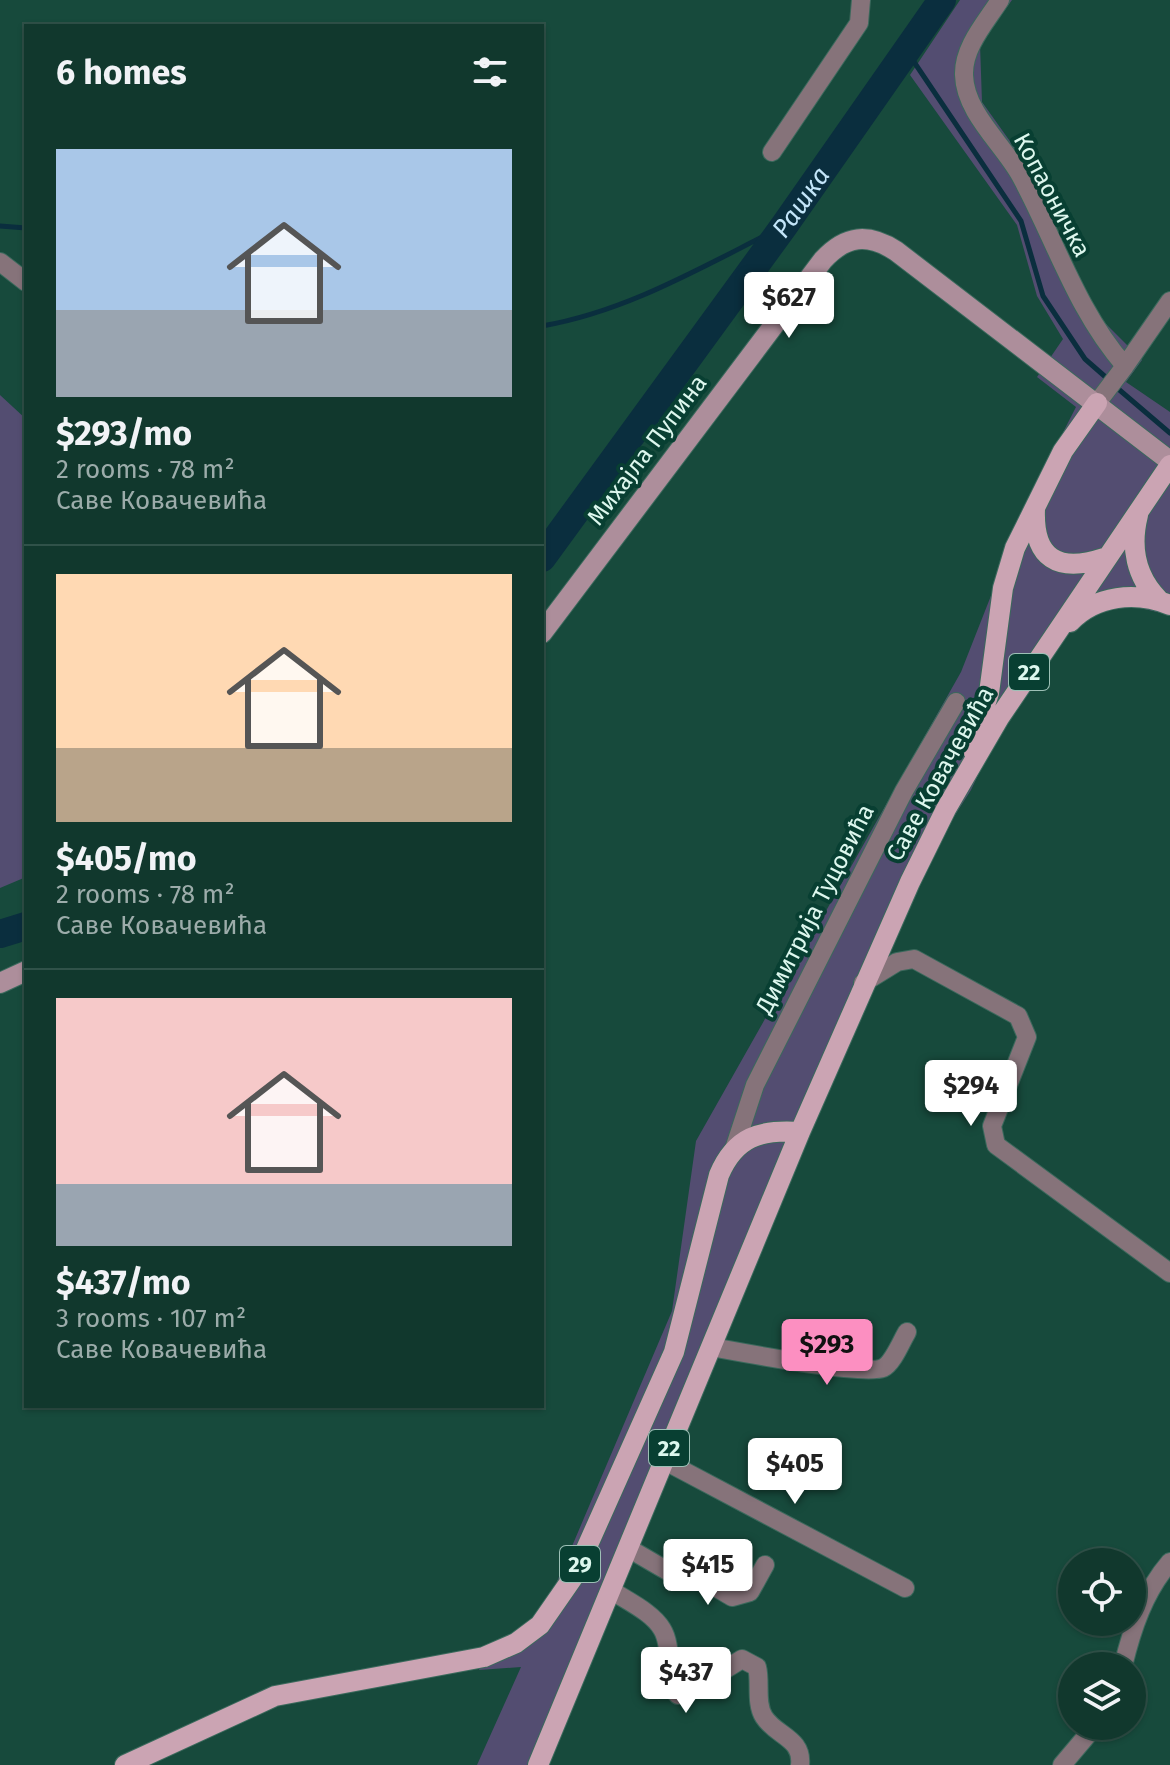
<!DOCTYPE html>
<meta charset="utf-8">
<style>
body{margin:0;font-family:"Fira Sans",sans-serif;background:#1e4339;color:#f1f3f6;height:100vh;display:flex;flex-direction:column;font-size:30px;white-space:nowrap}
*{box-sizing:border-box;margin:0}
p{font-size:26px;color:#9cacaa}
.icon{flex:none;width:44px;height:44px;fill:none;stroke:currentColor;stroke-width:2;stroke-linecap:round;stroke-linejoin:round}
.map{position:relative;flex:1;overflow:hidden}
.panel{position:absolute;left:24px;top:24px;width:520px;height:1384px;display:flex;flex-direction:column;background:#11382d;border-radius:0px;box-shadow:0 2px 6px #0004,0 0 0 2px #305249}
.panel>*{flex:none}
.controls{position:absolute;left:1058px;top:1548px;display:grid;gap:16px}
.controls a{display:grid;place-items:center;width:88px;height:88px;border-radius:50%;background:#11382d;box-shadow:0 2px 6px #0004,0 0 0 2px #305249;font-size:40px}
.price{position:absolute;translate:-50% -68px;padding:0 18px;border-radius:8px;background:#fff;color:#222;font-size:26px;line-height:52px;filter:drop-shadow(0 2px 4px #0008)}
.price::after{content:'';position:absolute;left:50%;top:48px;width:24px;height:18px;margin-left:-12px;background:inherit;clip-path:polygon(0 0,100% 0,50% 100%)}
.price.current{background:#fc8fc1;color:#111}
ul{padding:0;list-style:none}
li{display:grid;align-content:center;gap:16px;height:424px;padding:0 32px}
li+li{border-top:2px solid #305249}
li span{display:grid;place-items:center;height:248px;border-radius:0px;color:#555}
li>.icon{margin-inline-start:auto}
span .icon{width:144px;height:144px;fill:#fffc;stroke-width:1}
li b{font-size:34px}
h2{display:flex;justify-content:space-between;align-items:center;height:96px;padding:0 32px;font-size:34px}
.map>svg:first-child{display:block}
.green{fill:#534d71}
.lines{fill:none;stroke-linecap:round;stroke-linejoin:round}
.stream{stroke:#0a2e3e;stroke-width:5}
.river{stroke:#0a2e3e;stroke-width:28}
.street-casing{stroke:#3b695c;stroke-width:20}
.secondary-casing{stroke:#3b695c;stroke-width:22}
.primary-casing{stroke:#3b695c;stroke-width:22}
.street{stroke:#86737a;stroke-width:18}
.secondary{stroke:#ad8e9b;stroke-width:20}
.primary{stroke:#cba4b3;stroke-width:20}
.labels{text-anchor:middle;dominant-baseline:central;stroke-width:8;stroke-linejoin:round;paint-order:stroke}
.shield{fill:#083f32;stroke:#9dc0b6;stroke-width:2}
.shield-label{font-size:22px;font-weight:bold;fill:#ddf7ee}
.street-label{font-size:24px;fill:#ddf7ee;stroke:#083f32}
.water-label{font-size:26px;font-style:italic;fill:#c3e5f9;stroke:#083f32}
</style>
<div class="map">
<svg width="1170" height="1765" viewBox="0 0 1170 1765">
<rect width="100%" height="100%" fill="#174a3c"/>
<path class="green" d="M 960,0 L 1012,0 L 980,44 L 982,102 L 1037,179 L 1072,267 L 1101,319 L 1142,360 L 1126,382 L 1170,412 L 1170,615 L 1136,607 L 1107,606 L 1076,619 L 1003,722 L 971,790 L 939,840 L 874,974 L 548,1765 L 477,1765 L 521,1667 L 479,1670 L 484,1647 L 525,1627 L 550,1598 L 672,1311 L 696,1141 L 961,672 L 1029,499 L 1076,407 L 1037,377 L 1063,339 L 1037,296 L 1017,225 L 910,75 Z
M 0,395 L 26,419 L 26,877 L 0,888 Z"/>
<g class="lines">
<path class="stream" d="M 908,53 L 1021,221 L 1043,296 L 1085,359 L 1109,380
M 0,226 L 26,228
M 542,326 C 629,311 705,265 784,226
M 1116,387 L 1170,433"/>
<g class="river">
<path id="s1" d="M 542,558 L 784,226 L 942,0"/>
<path d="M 0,934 L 26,926"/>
</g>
<defs>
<path id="street" d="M 1000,0 C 986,22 963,47 964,75 C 965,113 1003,144 1020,175 C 1055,239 1076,310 1125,366 L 1097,403
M 772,152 L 859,23 L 861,0
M 0,262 L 26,282
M 1125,366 L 1170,301
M 863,983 L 897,962 L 914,959 L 1018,1016 L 1027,1037 L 992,1126 L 996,1145 L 1170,1273
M 735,1146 L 755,1085 L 904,791 L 956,702
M 711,1347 C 739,1352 863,1376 883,1368 C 893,1363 901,1342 907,1332
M 665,1461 L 905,1588
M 628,1548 L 671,1573 L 710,1584 L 732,1597 L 750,1592 L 765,1565
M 611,1590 C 627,1601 652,1612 662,1629 C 674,1648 665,1684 678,1695 L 687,1693 L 742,1659 L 757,1667 C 761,1682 755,1703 764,1717 C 776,1736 803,1738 800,1765
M 1123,1666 C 1132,1629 1144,1592 1170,1562
M 1062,1765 L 1095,1726"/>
<path id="secondary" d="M 542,633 L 823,260 C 846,235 868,233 896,251 L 1170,461
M 0,983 L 26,971"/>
<path id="primary" d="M 1035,509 C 1033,559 1058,573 1104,558
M 1138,515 C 1130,547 1136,577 1159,600
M 1070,622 C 1096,595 1136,591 1170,605
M 971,748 L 989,693 L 1003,588 L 1015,548 L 1063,451 L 1097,403
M 125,1765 L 275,1696 L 484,1657 L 516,1643 L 540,1625 L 574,1576 L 674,1352 L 719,1175 C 735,1137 760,1129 800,1132
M 538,1765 L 800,1132 L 910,882 L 946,809 L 999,718 L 1170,465"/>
</defs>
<use href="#street" class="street-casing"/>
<use href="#secondary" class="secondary-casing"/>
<use href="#primary" class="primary-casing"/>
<use href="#street" class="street"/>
<use href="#secondary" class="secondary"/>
<use href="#primary" class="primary"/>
</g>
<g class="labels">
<g class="shield">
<rect x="1009" y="654" width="40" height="36" rx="6"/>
<rect x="649" y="1430" width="40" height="36" rx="6"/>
<rect x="560" y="1546" width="40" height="36" rx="6"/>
</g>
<g class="shield-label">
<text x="1029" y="672">22</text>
<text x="669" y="1448">22</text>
<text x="580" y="1564">29</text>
</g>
<g class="street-label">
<text transform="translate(1052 195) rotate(62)">Копаоничка</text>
<text transform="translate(647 450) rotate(-53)">Михајла Пупина</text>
<text transform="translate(940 774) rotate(-61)">Саве Ковачевића</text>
<text transform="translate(815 909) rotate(-63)">Димитрија Туцовића</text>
</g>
<g class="water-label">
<text stroke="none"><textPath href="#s1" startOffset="440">Рашка</textPath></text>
</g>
</g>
</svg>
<div class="controls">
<a><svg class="icon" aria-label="locate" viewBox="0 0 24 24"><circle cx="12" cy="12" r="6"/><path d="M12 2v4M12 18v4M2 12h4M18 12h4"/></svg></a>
<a><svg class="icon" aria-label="layers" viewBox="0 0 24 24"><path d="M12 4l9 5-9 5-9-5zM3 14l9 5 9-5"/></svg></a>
</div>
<b class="price" style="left:789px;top:340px">$627</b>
<b class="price" style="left:971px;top:1128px">$294</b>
<b class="price current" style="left:827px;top:1387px">$293</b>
<b class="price" style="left:795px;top:1506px">$405</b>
<b class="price" style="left:708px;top:1607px">$415</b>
<b class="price" style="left:686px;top:1715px">$437</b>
<section class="panel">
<h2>6 homes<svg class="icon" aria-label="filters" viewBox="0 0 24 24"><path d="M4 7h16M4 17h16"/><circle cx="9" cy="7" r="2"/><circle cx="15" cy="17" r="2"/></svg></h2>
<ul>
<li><span style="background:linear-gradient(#a9c7e8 65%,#9aa5b1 0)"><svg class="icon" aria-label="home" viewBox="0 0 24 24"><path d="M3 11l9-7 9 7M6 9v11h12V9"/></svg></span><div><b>$293/mo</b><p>2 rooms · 78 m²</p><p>Саве Ковачевића</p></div></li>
<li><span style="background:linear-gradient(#ffd9b3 70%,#b9a48a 0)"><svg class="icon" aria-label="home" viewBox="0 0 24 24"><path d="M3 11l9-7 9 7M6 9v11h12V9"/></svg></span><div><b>$405/mo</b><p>2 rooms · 78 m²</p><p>Саве Ковачевића</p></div></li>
<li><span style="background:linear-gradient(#f6c9c9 75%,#9aa5b1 0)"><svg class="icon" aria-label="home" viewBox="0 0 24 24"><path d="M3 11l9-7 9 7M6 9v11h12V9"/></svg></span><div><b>$437/mo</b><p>3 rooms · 107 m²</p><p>Саве Ковачевића</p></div></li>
</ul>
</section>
</div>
